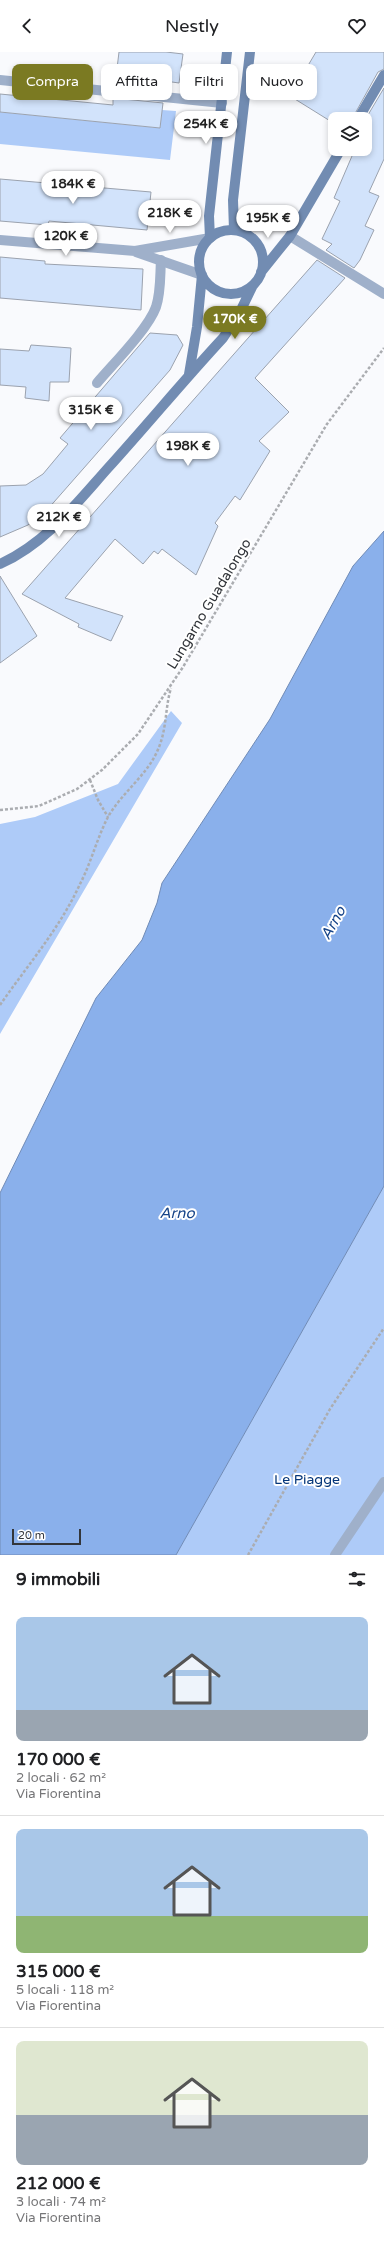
<!DOCTYPE html>
<html lang="it">
<meta charset="utf-8">
<style>
body{margin:0;font-family:"Varela Round",sans-serif;background:#f6f6f6;color:#202124;height:100vh;display:flex;flex-direction:column;font-size:15px;white-space:nowrap}
*{box-sizing:border-box;margin:0}
p{font-size:13px;color:#757577}
.icon{flex:none;width:22px;height:22px;fill:none;stroke:currentColor;stroke-width:2;stroke-linecap:round;stroke-linejoin:round}
.map{position:relative;height:1503px;overflow:hidden}
.drawer{display:flex;flex-direction:column;background:#fff;flex:1}
.drawer>*{flex:none}
.banner{position:absolute;left:12px;top:12px;width:360px;height:36px;display:flex;gap:8px}
.fabs{position:absolute;left:328px;top:60px;display:grid;gap:8px}
.fabs a{display:grid;place-items:center;width:44px;height:44px;border-radius:8px;background:#fff;box-shadow:0 2px 6px #0003;font-size:20px}
.scale{position:absolute;left:12px;bottom:10px;width:69px;box-sizing:border-box;padding-left:4px;border:2px solid #33363b;border-top:0;font-size:11px;line-height:14px;white-space:nowrap;color:#33363b;-webkit-text-stroke:3px #fff;paint-order:stroke}
.price{position:absolute;translate:-50% -34px;padding:0 9px;border-radius:14px;background:#fff;color:#222;font-size:13px;line-height:26px;filter:drop-shadow(0 1px 2px #0008)}
.price::after{content:'';position:absolute;left:50%;top:24px;width:12px;height:9px;margin-left:-6px;background:inherit;clip-path:polygon(0 0,100% 0,50% 100%)}
.price.active{background:#7b7a22;color:#fff}
ul{padding:0;list-style:none}
li{display:grid;align-content:center;gap:8px;height:212px;padding:0 16px}
li+li{border-top:1px solid #e0e0e0}
li span{display:grid;place-items:center;height:124px;border-radius:8px;color:#555}
li>.icon{margin-inline-start:auto}
span .icon{width:72px;height:72px;fill:#fffc;stroke-width:1}
li b{font-size:17px}
h2{display:flex;justify-content:space-between;align-items:center;height:48px;padding:0 16px;font-size:17px}
.tag{padding:0 14px;border-radius:8px;background:#fff;box-shadow:0 2px 6px #0003;font-size:14px;line-height:36px}
.tag.active{background:#7b7a22;color:#fff}
header{display:flex;justify-content:space-between;align-items:center;height:52px;padding:0 16px;background:#fff;font-size:18px;font-weight:600}
.map>svg:first-child{display:block}
.green{fill:#aecbf8}
.water{fill:#8ab0eb;stroke:#708bb6}
.building{fill:#d2e3fb;stroke:#9ba2ae}
.lines{fill:none;stroke-linecap:round;stroke-linejoin:round}
.path{stroke:#abadb1;stroke-width:2.5;stroke-dasharray:3 2;stroke-linecap:butt}
.lane{stroke:#9fb0ca;stroke-width:10}
.street{stroke:#9fb0ca;stroke-width:10}
.secondary{stroke:#728cb2;stroke-width:10}
.labels{text-anchor:middle;dominant-baseline:central;stroke-width:4;stroke-linejoin:round;paint-order:stroke}
.street-label{font-size:14px;fill:#33363b;stroke:#fff}
.park-label{font-size:14px;fill:#053679;stroke:#fff}
.water-label{font-size:15px;font-style:italic;fill:#164489;stroke:#fff}
</style>
<header><svg class="icon" aria-label="back" viewBox="0 0 24 24"><path d="M15 5l-7 7 7 7"/></svg>Nestly<svg class="icon" aria-label="heart" viewBox="0 0 24 24"><path d="M12 20l-8-8c-3-5 5-10 8-4 3-6 11-1 8 4z"/></svg></header>
<div class="map">
<svg width="384" height="1503" viewBox="0 0 384 1503">
<rect width="100%" height="100%" fill="#f9fafd"/>
<path class="green" d="M 162,58 L 176,59 L 170,108 L 0,92 L 0,60 L 160,76 Z
M 171,659 L 182,671 L 0,982 L 0,772 L 35,765 L 118,732 Z
M 384,1134 L 384,1503 L 176,1503 Z"/>
<path class="water" d="M 384,479 L 384,1134 L 176,1503 L 0,1503 L 0,1141 L 96,946 L 142,888 L 157,851 L 162,831 L 270,667 L 353,514 Z"/>
<path class="building" d="M 119,0 L 166,0 L 183,2 L 179,31 L 165,29 L 164,38 L 115,33 Z
M 316,0 L 384,0 L 384,17 L 378,20 L 352,67 L 335,67 L 335,72 L 290,44 Z
M 384,36 L 384,107 L 369,140 L 379,144 L 365,174 L 374,178 L 360,208 L 354,216 L 326,198 L 332,192 L 322,187 L 340,149 L 334,146 L 355,97 L 365,97 L 365,68 Z
M 0,42 L 113,53 L 113,46 L 163,51 L 160,76 L 0,60 Z
M 0,127 L 151,140 L 147,178 L 49,169 L 48,173 L 0,169 Z
M 0,205 L 45,209 L 45,212 L 143,217 L 141,258 L 0,246 Z
M 317,208 L 345,226 L 255,326 L 289,360 L 259,389 L 270,399 L 240,448 L 235,444 L 215,471 L 218,474 L 196,523 L 162,497 L 158,502 L 154,499 L 143,512 L 115,487 L 65,546 L 123,564 L 111,589 L 78,575 L 79,572 L 22,542 Z
M 150,281 L 177,283 L 183,293 L 170,318 L 47,458 L 28,473 L 0,485 L 0,434 L 26,433 L 43,422 L 68,392 L 60,386 Z
M 31,293 L 71,296 L 69,330 L 50,330 L 49,349 L 25,346 L 26,335 L 0,333 L 0,297 L 29,299 Z
M 0,524 L 37,584 L 0,611 Z"/>
<g class="lines">
<path class="path" d="M 90,728 L 98,748 L 108,765
M 0,758 L 39,754 L 77,737 L 102,718 L 138,682 L 183,615 L 327,372 L 384,296
M 0,953 C 27,914 60,876 80,832 C 91,811 97,786 108,765 C 122,740 149,722 159,695 C 167,675 165,656 171,636
M 248,1503 L 330,1357 L 384,1276"/>
<path class="lane" d="M 0,28 L 222,51
M 290,184 L 384,242
M 97,331 C 114,311 148,277 156,255 C 161,240 160,223 161,208"/>
<path class="street" d="M 0,188 L 135,199 L 210,186
M 136,200 L 202,223
M 335,1503 L 384,1430"/>
<path class="secondary" d="M 358,67 L 384,23
M 234,178 L 233,148 L 250,0
M199 210a32 32 0 1 1 64 0a32 32 0 1 1-64 0Z
M 210,186 L 209,164 L 227,0
M 261,220 L 290,184 L 341,97
M 189,322 L 197,275 L 202,223
M 0,512 C 45,492 76,452 108,416 C 147,373 184,328 223,286 L 240,260 L 253,233"/>
</g>
<g class="labels">
<g class="street-label">
<text transform="translate(209 552) rotate(-59)">Lungarno Guadalongo</text>
</g>
<g class="park-label">
<text x="307" y="1427">Le Piagge</text>
</g>
<g class="water-label">
<text transform="translate(333 871) rotate(-61)">Arno</text>
<text x="177" y="1161">Arno</text>
</g>
</g>
</svg>
<div class="fabs">
<a><svg class="icon" aria-label="layers" viewBox="0 0 24 24"><path d="M12 4l9 5-9 5-9-5zM3 14l9 5 9-5"/></svg></a>
</div>
<div class="scale">20 m</div>
<b class="price" style="left:206px;top:93px">254K €</b>
<b class="price" style="left:73px;top:153px">184K €</b>
<b class="price" style="left:170px;top:182px">218K €</b>
<b class="price" style="left:268px;top:187px">195K €</b>
<b class="price" style="left:66px;top:205px">120K €</b>
<b class="price active" style="left:235px;top:288px">170K €</b>
<b class="price" style="left:91px;top:379px">315K €</b>
<b class="price" style="left:188px;top:415px">198K €</b>
<b class="price" style="left:59px;top:486px">212K €</b>
<div class="banner">
<a class="tag active">Compra</a>
<a class="tag">Affitta</a>
<a class="tag">Filtri</a>
<a class="tag">Nuovo</a>
</div>
</div>
<section class="drawer">
<h2>9 immobili<svg class="icon" aria-label="filters" viewBox="0 0 24 24"><path d="M4 7h16M4 17h16"/><circle cx="9" cy="7" r="2"/><circle cx="15" cy="17" r="2"/></svg></h2>
<ul>
<li><span style="background:linear-gradient(#a9c7e8 75%,#9aa5b1 0)"><svg class="icon" aria-label="home" viewBox="0 0 24 24"><path d="M3 11l9-7 9 7M6 9v11h12V9"/></svg></span><div><b>170 000 €</b><p>2 locali · 62 m²</p><p>Via Fiorentina</p></div></li>
<li><span style="background:linear-gradient(#a9c7e8 70%,#8fb573 0)"><svg class="icon" aria-label="home" viewBox="0 0 24 24"><path d="M3 11l9-7 9 7M6 9v11h12V9"/></svg></span><div><b>315 000 €</b><p>5 locali · 118 m²</p><p>Via Fiorentina</p></div></li>
<li><span style="background:linear-gradient(#dfe7d0 60%,#9aa5b1 0)"><svg class="icon" aria-label="home" viewBox="0 0 24 24"><path d="M3 11l9-7 9 7M6 9v11h12V9"/></svg></span><div><b>212 000 €</b><p>3 locali · 74 m²</p><p>Via Fiorentina</p></div></li>
</ul>
</section>
